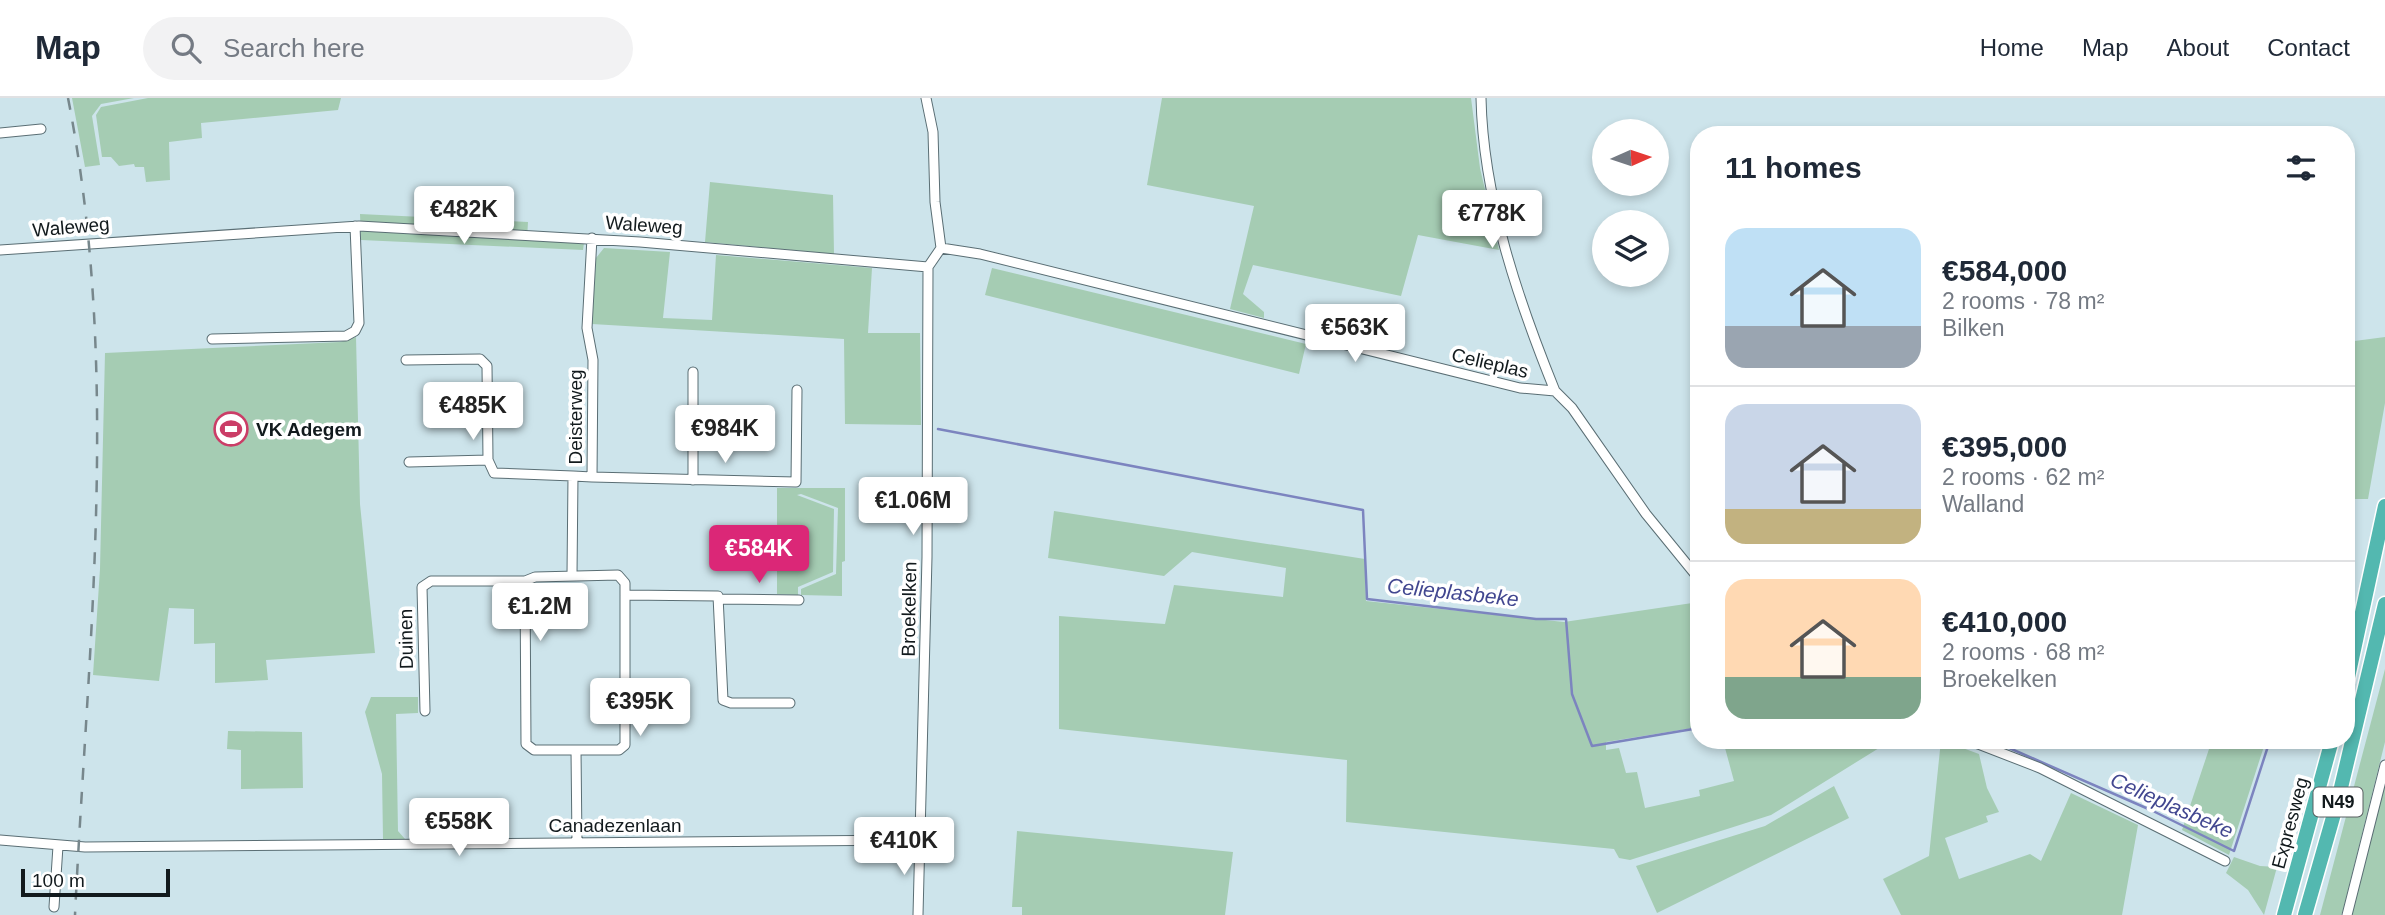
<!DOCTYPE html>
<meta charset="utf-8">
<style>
body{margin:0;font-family:Helvetica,sans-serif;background:#f2f2f3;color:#1f2937;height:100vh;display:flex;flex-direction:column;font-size:26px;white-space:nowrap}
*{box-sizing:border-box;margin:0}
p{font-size:23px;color:#747a83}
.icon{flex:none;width:38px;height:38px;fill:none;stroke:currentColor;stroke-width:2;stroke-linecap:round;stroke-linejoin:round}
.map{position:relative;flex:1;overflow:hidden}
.side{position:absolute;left:1690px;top:28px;width:665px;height:623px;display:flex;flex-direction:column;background:#fff;border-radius:28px;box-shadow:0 4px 10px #0003}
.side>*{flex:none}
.needle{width:46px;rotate:87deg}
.controls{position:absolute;left:1592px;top:21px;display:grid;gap:14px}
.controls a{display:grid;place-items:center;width:77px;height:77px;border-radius:50%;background:#fff;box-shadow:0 4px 10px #0003;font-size:35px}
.scale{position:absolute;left:21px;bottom:18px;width:149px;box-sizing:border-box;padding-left:7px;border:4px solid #121a1d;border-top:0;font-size:19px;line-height:24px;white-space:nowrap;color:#121a1d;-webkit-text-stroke:5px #fff;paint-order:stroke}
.price{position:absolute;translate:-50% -60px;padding:0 16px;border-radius:7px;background:#fff;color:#222;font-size:23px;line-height:46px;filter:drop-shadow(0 2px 4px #0008)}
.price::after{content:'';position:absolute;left:50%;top:42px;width:21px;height:16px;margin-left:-10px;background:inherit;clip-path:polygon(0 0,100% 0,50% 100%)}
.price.current{background:#db2777;color:#fff}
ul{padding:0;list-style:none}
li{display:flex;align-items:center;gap:21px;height:175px;padding:0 35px}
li+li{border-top:2px solid #e0e1e3}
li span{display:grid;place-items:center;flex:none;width:196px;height:140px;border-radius:21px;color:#555}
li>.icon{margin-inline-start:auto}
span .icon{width:84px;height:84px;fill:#fffc;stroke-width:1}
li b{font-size:30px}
h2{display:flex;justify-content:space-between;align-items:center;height:84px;padding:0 35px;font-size:30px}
header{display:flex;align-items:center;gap:42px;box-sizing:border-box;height:98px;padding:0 35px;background:#fff;border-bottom:2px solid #e0e1e3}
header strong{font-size:33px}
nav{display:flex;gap:38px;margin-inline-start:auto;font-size:24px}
.search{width:490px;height:63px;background:#f2f2f3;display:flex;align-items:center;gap:18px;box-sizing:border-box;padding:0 24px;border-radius:38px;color:#747a83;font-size:26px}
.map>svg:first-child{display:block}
.green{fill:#a5ccb3}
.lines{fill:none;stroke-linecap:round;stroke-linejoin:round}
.stream{stroke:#7c84bf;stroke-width:2.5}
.minor-casing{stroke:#5a6e74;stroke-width:11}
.trunk-casing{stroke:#fff;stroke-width:17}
.minor{stroke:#fff;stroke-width:9}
.trunk{stroke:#53b8b0;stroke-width:14}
.rail{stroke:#77878c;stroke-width:2.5;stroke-dasharray:12 12;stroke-linecap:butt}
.labels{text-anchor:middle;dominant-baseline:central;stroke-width:7;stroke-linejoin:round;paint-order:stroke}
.shield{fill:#fff;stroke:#595f61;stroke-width:2}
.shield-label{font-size:18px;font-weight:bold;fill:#121a1d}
.street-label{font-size:19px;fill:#121a1d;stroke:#fff}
.poi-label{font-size:19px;font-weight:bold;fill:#121a1d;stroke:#fff;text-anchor:start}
.water-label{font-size:21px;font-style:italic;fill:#424790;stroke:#fff}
</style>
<header>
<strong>Map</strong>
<div class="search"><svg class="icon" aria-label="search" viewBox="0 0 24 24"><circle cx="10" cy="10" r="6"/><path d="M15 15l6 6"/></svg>Search here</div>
<nav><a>Home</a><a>Map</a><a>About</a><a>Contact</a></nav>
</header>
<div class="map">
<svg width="2385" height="817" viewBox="0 0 2385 817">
<rect width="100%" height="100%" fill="#cde4eb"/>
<path class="green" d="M 72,0 L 134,0 L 101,6 L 92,18 L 100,67 L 85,69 Z
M 148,0 L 341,0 L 338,12 L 201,25 L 202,40 L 169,44 L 170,82 L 146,84 L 144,69 L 135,69 L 134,66 L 119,68 L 111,59 L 102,59 L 96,17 L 101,9 Z
M 1162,0 L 1471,0 L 1480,70 L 1499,152 L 1418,137 L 1401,198 L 1253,167 L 1243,196 L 1264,214 L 1264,220 L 1230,211 L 1254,108 L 1147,87 Z
M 710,84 L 833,97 L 834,156 L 705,144 Z
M 360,116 L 528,124 L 527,141 L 584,145 L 583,152 L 361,142 Z
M 604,150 L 670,154 L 663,220 L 712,222 L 716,157 L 872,170 L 868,235 L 920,235 L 921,327 L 845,326 L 844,241 L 592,226 L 596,160 Z
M 992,170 L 1306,246 L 1299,276 L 985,197 Z
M 356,239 L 360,406 L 375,555 L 266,562 L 268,582 L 215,585 L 215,545 L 194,546 L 194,511 L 169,510 L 159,583 L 93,577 L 100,471 L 105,255 L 340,244 Z
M 2385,239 L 2385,305 L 2368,401 L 2347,401 L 2347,244 Z
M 777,390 L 845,390 L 845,463 L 842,464 L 842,498 L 801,497 L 801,491 L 836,476 L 838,410 L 801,396 L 797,397 L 834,411 L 833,474 L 798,489 L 798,497 L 777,496 Z
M 1054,413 L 1365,461 L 1366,503 L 1564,524 L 1699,504 L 1699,629 L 1606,644 L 1606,652 L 1619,650 L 1626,675 L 1637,674 L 1645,710 L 1700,698 L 1699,692 L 1734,683 L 1725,650 L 1740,642 L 1892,642 L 1771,717 L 1630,762 L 1619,760 L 1614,751 L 1346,724 L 1347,662 L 1059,631 L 1059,518 L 1165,526 L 1174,487 L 1283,499 L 1286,470 L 1192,454 L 1164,478 L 1048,460 Z
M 2385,571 L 2385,644 L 2343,812 L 2341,817 L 2320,817 Z
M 371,599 L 418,599 L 418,615 L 396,616 L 398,733 L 405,741 L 383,741 L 382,676 L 365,614 Z
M 228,633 L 302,634 L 303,690 L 241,691 L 241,652 L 227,651 Z
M 1941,642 L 1979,656 L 1987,690 L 1999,714 L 1986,718 L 1988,724 L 1945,740 L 1959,781 L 2030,756 L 2041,763 L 2071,695 L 2138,727 L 2122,817 L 1901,817 L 1883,781 L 1929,758 Z
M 2212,642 L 2266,642 L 2229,757 L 2182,732 Z
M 2385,682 L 2385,817 L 2351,817 Z
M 1834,688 L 1849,720 L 1657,815 L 1636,768 L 1765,728 Z
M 1017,733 L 1233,754 L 1225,817 L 1022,817 L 1022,809 L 1012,809 Z
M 2234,759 L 2260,768 L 2277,769 L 2264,817 L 2248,792 L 2226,775 Z"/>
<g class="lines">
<path class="stream" d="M 938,331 L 1363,412 L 1367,501 L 1536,521 L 1566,521 L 1572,596 L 1592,648 L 1699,630
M 2347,401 L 2348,397
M 1991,642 L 2153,713 L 2234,753 L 2270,642"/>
<defs>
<path id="minor" d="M 1481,0 C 1483,99 1518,202 1555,293
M 0,35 L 41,31
M 941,150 L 980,156 L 1520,290 L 1555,293 L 1572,310 L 1646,416 L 1699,481
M 0,152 L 359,128 L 640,144 L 928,169
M 212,241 L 346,238 L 355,233 L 359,225 L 355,128
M 406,262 L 480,261 L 487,268 L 488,362 L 494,375 L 573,378
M 693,274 L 693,382
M 409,364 L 488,362
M 592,379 L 796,384 L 797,292
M 572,477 L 573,378 L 592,379 L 593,262 L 587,230 L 592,140
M 625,497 L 718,498 L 723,602 L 731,605 L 790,605
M 720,501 L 799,502
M 425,613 L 422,489 L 431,483 L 525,483
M 1968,642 L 2040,670 L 2225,763
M 576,652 L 534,652 L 526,646 L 525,483 L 535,479 L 618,477 L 625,485 L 625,647 L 619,652 L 576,652 L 577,745
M 0,742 L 85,749 L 920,742
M 54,809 L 58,748
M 918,817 L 927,459 L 928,169 L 941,150 L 935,104 L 933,34 L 926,0
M 2347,817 L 2385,667"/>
<path id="trunk" d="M 2347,584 L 2385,408
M 2284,817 L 2332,642
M 2305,817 L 2338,702 L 2385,506"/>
</defs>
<use href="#minor" class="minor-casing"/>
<use href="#trunk" class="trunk-casing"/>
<use href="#minor" class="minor"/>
<use href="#trunk" class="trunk"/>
<path class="rail" d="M 68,0 C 121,270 88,545 75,817"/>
</g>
<defs>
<symbol id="stadium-ring" viewBox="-11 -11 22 22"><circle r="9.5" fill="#fff" stroke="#cb3d67" stroke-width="1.5"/><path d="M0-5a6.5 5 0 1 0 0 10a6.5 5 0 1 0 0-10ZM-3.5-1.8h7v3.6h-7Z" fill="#cb3d67"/></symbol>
</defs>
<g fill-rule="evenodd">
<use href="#stadium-ring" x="212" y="312" width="38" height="38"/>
</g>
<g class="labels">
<rect class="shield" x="2313.5" y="689.5" width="49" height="29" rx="5"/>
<g class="shield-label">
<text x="2338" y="704">N49</text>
</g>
<g class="street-label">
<text transform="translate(644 127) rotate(4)">Waleweg</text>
<text transform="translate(71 129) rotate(-5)">Waleweg</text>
<text transform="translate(1490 265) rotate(13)">Celieplas</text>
<text transform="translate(575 319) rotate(-90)">Deisterweg</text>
<text transform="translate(909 511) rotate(-89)">Broekelken</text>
<text transform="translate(406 541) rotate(-91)">Duinen</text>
<text transform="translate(2290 725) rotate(-75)">Expresweg</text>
<text x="615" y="727">Canadezenlaan</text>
</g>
<g class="poi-label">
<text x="256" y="331">VK Adegem</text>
</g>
<g class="water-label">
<text transform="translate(1453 494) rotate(6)">Celieplasbeke</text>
<text transform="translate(2172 707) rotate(24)">Celieplasbeke</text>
</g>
</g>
</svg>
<div class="controls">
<a><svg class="needle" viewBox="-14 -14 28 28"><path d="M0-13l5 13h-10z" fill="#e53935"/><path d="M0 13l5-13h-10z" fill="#747a83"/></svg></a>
<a><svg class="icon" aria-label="layers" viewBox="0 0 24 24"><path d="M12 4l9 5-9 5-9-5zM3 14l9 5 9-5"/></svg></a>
</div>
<div class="scale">100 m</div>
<b class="price" style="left:464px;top:148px">€482K</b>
<b class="price" style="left:1492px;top:152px">€778K</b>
<b class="price" style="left:1355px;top:266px">€563K</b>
<b class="price" style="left:473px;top:344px">€485K</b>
<b class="price" style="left:725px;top:367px">€984K</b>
<b class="price" style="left:913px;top:439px">€1.06M</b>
<b class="price current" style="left:759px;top:487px">€584K</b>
<b class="price" style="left:540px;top:545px">€1.2M</b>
<b class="price" style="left:640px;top:640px">€395K</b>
<b class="price" style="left:459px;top:760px">€558K</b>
<b class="price" style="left:904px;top:779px">€410K</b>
<section class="side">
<h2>11 homes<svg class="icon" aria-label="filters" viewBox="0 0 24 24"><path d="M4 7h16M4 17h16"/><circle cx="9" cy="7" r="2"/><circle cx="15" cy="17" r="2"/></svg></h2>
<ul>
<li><span style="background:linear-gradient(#bfe0f5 70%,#9aa5b1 0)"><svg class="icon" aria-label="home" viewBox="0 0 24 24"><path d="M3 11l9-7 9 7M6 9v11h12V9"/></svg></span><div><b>€584,000</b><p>2 rooms · 78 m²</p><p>Bilken</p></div></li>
<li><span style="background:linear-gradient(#c9d6e8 75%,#c2b280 0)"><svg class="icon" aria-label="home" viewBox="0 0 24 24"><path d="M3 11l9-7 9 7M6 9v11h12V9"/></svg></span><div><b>€395,000</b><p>2 rooms · 62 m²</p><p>Walland</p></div></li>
<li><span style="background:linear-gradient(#ffd9b3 70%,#7fa58c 0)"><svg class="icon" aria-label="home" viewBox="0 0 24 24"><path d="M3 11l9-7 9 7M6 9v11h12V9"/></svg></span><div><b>€410,000</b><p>2 rooms · 68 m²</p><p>Broekelken</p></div></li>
</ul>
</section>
</div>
